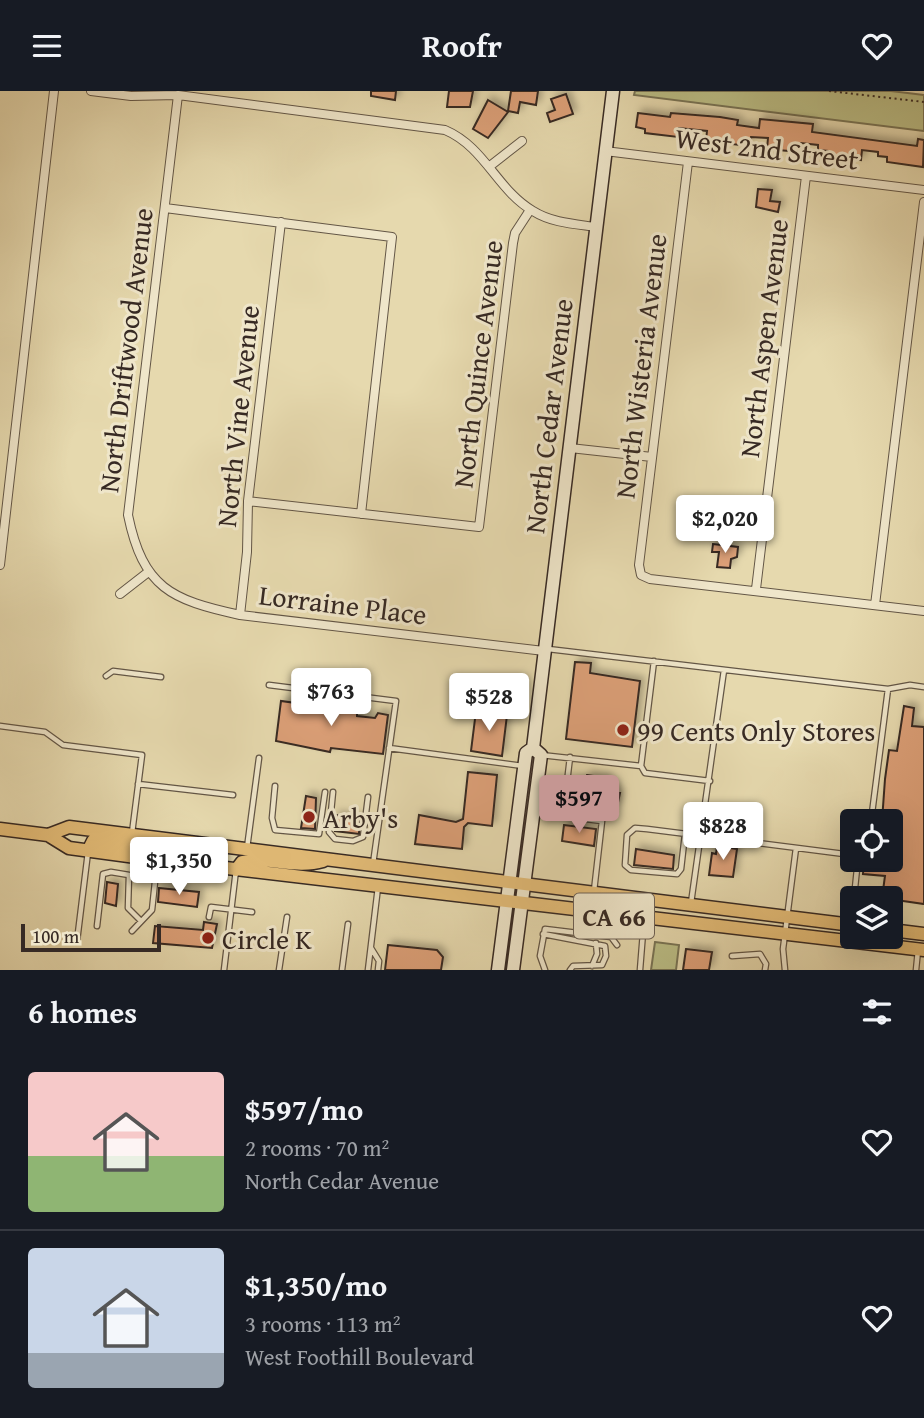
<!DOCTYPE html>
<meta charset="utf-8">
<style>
body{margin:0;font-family:"Gentium Book Plus",serif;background:#242831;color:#f1f3f6;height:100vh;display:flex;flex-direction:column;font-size:26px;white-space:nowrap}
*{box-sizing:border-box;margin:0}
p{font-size:23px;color:#9ea1a6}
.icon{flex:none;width:38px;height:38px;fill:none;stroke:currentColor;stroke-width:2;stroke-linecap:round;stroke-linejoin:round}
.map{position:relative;height:879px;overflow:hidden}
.panel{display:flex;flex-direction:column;background:#171b24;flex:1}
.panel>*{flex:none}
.fabs{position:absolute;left:840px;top:718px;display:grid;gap:14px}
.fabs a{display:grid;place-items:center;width:63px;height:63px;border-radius:7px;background:#171b24;box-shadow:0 7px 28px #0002;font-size:35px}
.scale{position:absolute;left:21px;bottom:18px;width:140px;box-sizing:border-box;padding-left:7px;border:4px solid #372a24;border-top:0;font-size:19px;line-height:24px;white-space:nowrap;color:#372a24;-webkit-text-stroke:5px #efe6ca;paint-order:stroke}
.price{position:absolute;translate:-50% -60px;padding:0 16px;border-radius:7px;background:#fff;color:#222;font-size:23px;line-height:46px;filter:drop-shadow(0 2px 4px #0008)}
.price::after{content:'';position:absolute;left:50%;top:42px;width:21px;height:16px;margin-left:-10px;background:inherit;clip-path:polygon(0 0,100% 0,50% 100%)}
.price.selected{background:#c59692;color:#111}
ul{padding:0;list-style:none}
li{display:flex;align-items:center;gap:21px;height:175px;padding:0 28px}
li+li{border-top:2px solid #363941}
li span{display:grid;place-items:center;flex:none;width:196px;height:140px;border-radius:7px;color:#555}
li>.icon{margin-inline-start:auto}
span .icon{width:84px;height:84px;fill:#fffc;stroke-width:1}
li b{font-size:30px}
h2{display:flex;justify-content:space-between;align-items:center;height:84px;padding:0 28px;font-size:30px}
header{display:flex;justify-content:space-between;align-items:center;height:91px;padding:0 28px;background:#171b24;font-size:32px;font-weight:800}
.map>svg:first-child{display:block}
.green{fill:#bbbe86;stroke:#797455;stroke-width:2}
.building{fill:#db9f77;stroke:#372a24;stroke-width:2;filter:url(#shadow)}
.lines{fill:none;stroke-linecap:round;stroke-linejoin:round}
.service-casing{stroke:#635646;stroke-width:7}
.minor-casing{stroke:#635646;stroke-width:10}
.secondary-casing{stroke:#372a24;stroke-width:15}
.primary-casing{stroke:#372a24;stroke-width:15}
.path{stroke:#372a24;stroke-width:2;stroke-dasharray:2 3.5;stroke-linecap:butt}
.service{stroke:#efe6ca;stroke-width:4.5}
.minor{stroke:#efe6ca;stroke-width:8}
.secondary{stroke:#efe6ca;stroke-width:12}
.primary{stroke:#e3bc77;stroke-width:12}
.poi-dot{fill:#8f2418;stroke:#efe6ca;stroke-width:2.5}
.labels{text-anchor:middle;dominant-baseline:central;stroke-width:6;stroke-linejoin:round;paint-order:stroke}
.shield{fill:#efe6ca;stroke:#6e6256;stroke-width:2}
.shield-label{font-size:26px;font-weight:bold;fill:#372a24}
.street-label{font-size:28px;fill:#372a24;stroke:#efe6ca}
.poi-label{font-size:28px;fill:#372a24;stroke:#efe6ca;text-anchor:start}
</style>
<header><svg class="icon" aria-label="menu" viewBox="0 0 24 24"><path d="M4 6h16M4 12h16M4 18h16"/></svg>Roofr<svg class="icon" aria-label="heart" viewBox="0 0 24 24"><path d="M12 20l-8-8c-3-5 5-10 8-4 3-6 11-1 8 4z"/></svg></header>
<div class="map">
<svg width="924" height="879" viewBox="0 0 924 879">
<defs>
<filter id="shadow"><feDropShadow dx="4" dy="-4" stdDeviation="3.5" flood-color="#0004"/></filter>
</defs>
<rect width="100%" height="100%" fill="#e6d9ae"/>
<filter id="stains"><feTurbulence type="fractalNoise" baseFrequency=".00286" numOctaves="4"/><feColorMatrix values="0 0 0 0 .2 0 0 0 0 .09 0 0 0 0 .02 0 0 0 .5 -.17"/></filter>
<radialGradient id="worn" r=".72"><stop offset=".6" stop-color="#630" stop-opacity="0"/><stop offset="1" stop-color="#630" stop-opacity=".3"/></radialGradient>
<path class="green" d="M 635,0 L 891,0 L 924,4 L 924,40 L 634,4 Z
M 655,851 L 679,854 L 676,879 L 651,879 Z"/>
<path class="building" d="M 371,0 L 396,0 L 395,9 L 371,5 Z
M 449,0 L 473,0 L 470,16 L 447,16 Z
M 511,0 L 538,0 L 536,14 L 520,11 L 518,22 L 508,20 Z
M 566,3 L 573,23 L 550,31 L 547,22 L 555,19 L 551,8 Z
M 488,9 L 508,21 L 488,47 L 473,38 Z
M 638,22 L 670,26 L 671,22 L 720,26 L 738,29 L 737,34 L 759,37 L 760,28 L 813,33 L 812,41 L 917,55 L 918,48 L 924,49 L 923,76 L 887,71 L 887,66 L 878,65 L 878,61 L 862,59 L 861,69 L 828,64 L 828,60 L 818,59 L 818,54 L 801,52 L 800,61 L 767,58 L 768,47 L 751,46 L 750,51 L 741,49 L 740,54 L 706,50 L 707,40 L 679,37 L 678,46 L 645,42 L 645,38 L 636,36 Z
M 758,98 L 772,99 L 770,110 L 780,111 L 778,121 L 756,116 Z
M 713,453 L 738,456 L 737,466 L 731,468 L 730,477 L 717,476 L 719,461 L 712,461 Z
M 575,571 L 591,572 L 590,582 L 640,590 L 632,656 L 566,648 Z
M 333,609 L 346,611 L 357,619 L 357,625 L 375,627 L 378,622 L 388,624 L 383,663 L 331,657 L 330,661 L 276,650 L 281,610 L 332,617 Z
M 904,615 L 914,617 L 912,635 L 924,636 L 924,813 L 882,807 L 885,785 L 863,783 L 864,768 L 891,768 L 891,730 L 882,730 L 885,688 L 889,659 L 897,660 Z
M 476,620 L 507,624 L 502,665 L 471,660 Z
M 468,681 L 497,684 L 492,735 L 468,732 L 464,736 L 462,758 L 415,753 L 419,724 L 456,731 L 463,728 Z
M 587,684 L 608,687 L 607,696 L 614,697 L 613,702 L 620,702 L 617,716 L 576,710 L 577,691 L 585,693 Z
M 306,705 L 316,707 L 315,738 L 301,737 Z
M 336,724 L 360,728 L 359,743 L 335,740 Z
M 564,734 L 596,738 L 594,755 L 562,750 Z
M 717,755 L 737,758 L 733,786 L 709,784 L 712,762 L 716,763 Z
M 636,758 L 674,764 L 673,778 L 634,774 Z
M 107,791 L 118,793 L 116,815 L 105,812 Z
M 159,797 L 199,801 L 197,816 L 158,811 Z
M 204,831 L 217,833 L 212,857 L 153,852 L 155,835 L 203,839 Z
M 388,854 L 437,859 L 443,866 L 441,879 L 385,879 Z
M 686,858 L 712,861 L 709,879 L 683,879 Z"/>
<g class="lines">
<defs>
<path id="service" d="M 548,558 L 888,598 L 910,594 L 924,596
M 106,585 L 113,580 L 161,586
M 269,594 L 396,610 L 373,773
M 0,635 L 45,641 L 63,654 L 142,664 L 132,742
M 389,657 L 523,675
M 541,664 L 641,675 L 654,570
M 641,675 L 645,682 L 710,690
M 138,693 L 233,704
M 275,695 L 272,727 L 275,739 L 319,743 L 325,701
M 333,701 L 329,741 L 335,748 L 353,750 L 363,746 L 368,706
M 535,722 L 602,730 L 594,800
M 563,725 L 570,666
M 871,730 L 888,598
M 685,743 L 681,778 L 677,783 L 631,779 L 625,774 L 627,744 L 635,737 L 647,738 L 852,764
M 247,757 L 259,667
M 855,797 L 858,768
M 691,812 L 724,579
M 209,826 L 211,816 L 252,821
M 97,835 L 103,783 L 111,781 L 129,784 L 128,817 L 141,830
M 132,840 L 152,819 L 157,772
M 543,843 L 605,855 L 606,865 L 602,874 L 573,875 L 570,879
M 77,850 L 88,761
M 371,857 L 379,870 L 378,879
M 732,865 L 760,863 L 766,873 L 765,879
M 592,875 L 597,863 L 596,852
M 224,879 L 236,779
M 279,879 L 287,826
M 342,879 L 348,833
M 368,879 L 378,796
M 545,879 L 540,865 L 545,838 L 611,846 L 617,854
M 640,879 L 644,829
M 785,879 L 783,858 L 796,757
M 916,879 L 918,859"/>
<path id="minor" d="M 91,0 L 131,5 L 178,4 L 445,39 C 485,56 497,99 533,120 C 552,132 575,133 596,136
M 178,4 L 128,424 C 143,497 171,509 240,524 L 544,560
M 605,60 L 924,99
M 688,71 L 639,474 L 641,484 L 650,488 L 924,520
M 490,75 L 522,50
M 165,117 L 392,146 L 361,423
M 570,357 L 652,366
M 248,410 L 479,436 L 513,152 L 515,142 L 530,119
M 0,474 L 54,0
M 756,498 L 806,85
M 120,503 L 147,482
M 875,514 L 924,111
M 240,524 L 247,461 L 248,410 L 281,131"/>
<path id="secondary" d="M 498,879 L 526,662 L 533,657 L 613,0
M 513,879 L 541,664 L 533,657"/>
<path id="primary" d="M 0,738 L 48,744 L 69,757 L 158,769 L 924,859
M 48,744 L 69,736 L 852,834
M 88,760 L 93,750 L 178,758 L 190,753
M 236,779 L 242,771 C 269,765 295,778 323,770
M 891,839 L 924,843"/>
</defs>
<use href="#service" class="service-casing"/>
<use href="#minor" class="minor-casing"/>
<use href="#secondary" class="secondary-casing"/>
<use href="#primary" class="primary-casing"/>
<path class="path" d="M 829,0 L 924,11"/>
<use href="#service" class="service"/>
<use href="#minor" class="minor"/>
<use href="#secondary" class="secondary"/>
<use href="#primary" class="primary"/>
</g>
<g class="poi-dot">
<circle cx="623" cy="639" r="7"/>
<circle cx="309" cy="726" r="7"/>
<circle cx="208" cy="847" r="7"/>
</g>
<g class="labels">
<rect class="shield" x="574" y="802.5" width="80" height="45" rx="5"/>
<g class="shield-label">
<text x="614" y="825">CA 66</text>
</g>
<g class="street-label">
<text transform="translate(767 57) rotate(7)">West 2nd Street</text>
<text transform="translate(763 247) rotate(-83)">North Aspen Avenue</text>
<text transform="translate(125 259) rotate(-83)">North Driftwood Avenue</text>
<text transform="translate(477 273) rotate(-83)">North Quince Avenue</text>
<text transform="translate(640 275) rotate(-83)">North Wisteria Avenue</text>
<text transform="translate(237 325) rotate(-84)">North Vine Avenue</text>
<text transform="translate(548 325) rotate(-83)">North Cedar Avenue</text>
<text transform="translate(343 513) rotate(7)">Lorraine Place</text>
</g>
<g class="poi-label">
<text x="637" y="639">99 Cents Only Stores</text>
<text x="323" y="726">Arby's</text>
<text x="222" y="847">Circle K</text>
</g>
</g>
<rect width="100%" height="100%" filter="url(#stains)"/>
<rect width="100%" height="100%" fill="url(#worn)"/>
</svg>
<div class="fabs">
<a><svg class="icon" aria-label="locate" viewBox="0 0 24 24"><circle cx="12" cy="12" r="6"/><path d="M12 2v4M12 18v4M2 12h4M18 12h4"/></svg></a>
<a><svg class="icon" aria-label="layers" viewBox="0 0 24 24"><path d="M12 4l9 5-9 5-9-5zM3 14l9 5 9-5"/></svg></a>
</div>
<div class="scale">100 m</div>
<b class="price" style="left:725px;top:464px">$2,020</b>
<b class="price" style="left:331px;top:637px">$763</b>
<b class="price" style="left:489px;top:642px">$528</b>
<b class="price selected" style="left:579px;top:744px">$597</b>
<b class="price" style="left:723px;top:771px">$828</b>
<b class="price" style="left:179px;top:806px">$1,350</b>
</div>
<section class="panel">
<h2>6 homes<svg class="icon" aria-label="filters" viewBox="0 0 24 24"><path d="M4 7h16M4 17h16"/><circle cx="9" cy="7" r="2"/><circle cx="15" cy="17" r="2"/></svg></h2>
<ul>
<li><span style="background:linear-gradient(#f6c9c9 60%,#8fb573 0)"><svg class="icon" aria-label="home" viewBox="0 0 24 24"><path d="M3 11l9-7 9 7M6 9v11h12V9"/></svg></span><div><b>$597/mo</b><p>2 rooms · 70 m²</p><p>North Cedar Avenue</p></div><svg class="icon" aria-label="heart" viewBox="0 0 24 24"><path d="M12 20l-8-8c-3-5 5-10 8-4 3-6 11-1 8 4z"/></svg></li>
<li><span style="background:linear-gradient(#c9d6e8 75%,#9aa5b1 0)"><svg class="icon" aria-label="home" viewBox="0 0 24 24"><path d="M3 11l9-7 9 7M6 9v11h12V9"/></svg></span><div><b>$1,350/mo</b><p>3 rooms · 113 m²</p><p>West Foothill Boulevard</p></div><svg class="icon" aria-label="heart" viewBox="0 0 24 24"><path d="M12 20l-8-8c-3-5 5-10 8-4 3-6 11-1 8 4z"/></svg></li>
</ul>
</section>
